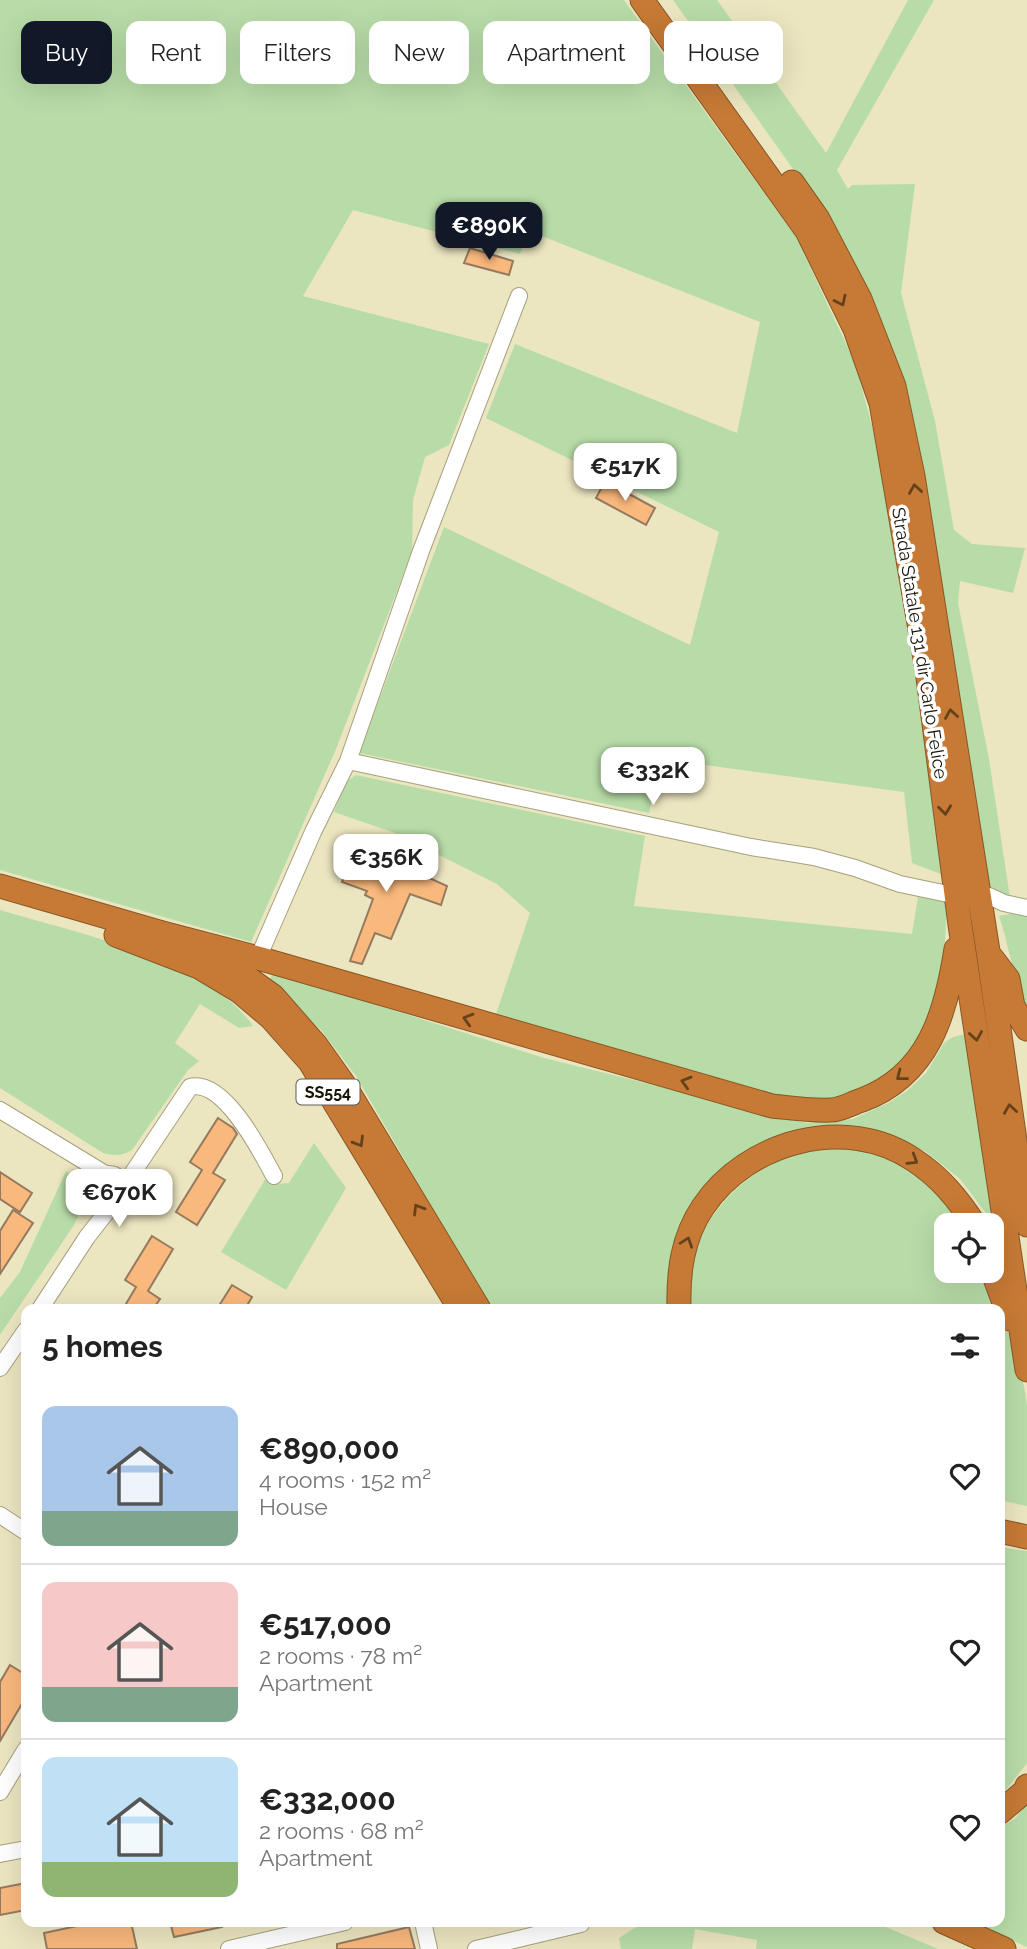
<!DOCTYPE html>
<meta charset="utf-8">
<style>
body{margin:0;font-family:Raleway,sans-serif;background:#f6f6f6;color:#222;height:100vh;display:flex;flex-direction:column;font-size:26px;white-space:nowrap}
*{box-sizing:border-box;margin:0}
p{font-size:23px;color:#767676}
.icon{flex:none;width:38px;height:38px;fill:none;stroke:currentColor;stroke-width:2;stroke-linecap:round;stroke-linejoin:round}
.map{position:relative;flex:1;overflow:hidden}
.side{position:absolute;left:21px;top:1304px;width:984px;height:623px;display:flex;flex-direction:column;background:#fff;border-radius:14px;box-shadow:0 7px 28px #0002}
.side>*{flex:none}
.banner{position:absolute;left:21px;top:21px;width:985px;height:63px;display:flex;gap:14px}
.controls{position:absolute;left:934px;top:1213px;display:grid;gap:14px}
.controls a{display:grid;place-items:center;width:70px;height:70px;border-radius:14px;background:#fff;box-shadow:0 7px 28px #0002;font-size:35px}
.price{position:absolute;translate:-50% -60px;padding:0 16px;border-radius:14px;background:#fff;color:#222;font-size:23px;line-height:46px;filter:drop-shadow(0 2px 4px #0008)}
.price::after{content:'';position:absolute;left:50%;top:42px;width:21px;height:16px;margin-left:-10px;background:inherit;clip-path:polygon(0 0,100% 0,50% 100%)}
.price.on{background:#111827;color:#fff}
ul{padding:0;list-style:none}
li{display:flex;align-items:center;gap:21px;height:175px;padding:0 21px}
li+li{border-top:2px solid #e0e0e0}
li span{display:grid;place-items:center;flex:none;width:196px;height:140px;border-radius:14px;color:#555}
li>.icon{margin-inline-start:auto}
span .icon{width:84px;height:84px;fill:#fffc;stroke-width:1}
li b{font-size:30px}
h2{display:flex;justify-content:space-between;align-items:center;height:84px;padding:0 21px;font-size:30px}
.tag{padding:0 24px;border-radius:14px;background:#fff;box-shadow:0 7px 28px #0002;font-size:24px;line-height:63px}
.tag.on{background:#111827;color:#fff}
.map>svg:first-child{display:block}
.green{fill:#b8dca8}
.building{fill:#f9b87c;stroke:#957a61;stroke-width:2}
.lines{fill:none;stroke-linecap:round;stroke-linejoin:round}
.minor-casing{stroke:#a5a07d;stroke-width:18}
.highway-casing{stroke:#895725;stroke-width:25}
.minor{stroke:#fff;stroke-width:16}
.highway{stroke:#c67a35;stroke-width:23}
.oneway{stroke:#66421c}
.labels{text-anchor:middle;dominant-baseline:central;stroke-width:7;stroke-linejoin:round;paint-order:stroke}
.shield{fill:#fff;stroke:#5d5b52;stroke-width:2}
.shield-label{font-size:16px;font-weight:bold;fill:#181508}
.street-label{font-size:18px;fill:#181508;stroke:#fff}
</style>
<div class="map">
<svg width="1027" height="1949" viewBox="0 0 1027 1949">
<rect width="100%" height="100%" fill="#ebe5c0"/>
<path class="green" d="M 0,0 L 624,0 L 796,237 L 855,363 L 881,459 L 915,661 L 941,874 L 912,863 L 904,792 L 661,759 L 649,813 L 359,753 L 444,527 L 690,645 L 719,532 L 486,418 L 515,344 L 737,433 L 760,322 L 529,231 L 520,254 L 353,210 L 303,296 L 489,344 L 449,445 L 425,457 L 413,500 L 412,552 L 336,749 L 251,942 L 0,870 Z
M 673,0 L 717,0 L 826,153 L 908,0 L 934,0 L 837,170 L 848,189 L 852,185 L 915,184 L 901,293 L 935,421 L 954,530 L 972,544 L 1025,548 L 1013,593 L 960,581 L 958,603 L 989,759 L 1010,898 L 987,891 L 968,774 L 818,204 Z
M 356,775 L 645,836 L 634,906 L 912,934 L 918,897 L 947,902 L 944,960 L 928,1037 L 877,1090 L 807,1104 L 624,1054 L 496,1014 L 530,913 L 497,884 L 395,833 L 334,812 L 346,782 Z
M 0,910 C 73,932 209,960 253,1026 L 239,1028 L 200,1004 L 175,1043 L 199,1061 L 188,1070 L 132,1150 C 122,1156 114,1156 103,1153 L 0,1088 Z
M 1014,913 L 1027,914 L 1027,1006 C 1013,979 1009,945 999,916 Z
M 273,972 L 544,1058 L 807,1123 L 853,1119 L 888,1103 L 907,1091 L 926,1073 L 944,1043 L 953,1037 L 965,1034 L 1001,1244 L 986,1213 L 960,1179 L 926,1152 L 897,1137 L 861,1129 L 770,1142 L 723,1169 L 706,1186 L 697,1199 L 672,1309 L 494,1309 L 486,1300 L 356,1076 L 321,1030 L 269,981 Z
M 314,1143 L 346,1188 L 286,1290 L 221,1252 L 266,1178 L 275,1184 L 289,1183 Z
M 832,1147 L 867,1148 L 908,1162 L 966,1225 L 947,1225 L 947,1270 L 986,1271 C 999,1309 1024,1367 1027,1407 C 1027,1439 1027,1473 1027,1506 L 999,1500 L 999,1309 L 690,1309 C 690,1298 689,1287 690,1276 C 697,1219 741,1173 794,1154 C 806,1150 820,1149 832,1147 Z
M 66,1171 L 81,1182 C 85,1199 82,1209 74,1225 L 0,1335 L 0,1298 L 20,1272 Z
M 999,1547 L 1027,1551 L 1027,1763 L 999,1799 Z
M 1027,1802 L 1027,1947 L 972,1922 L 999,1922 L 999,1828 L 1016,1818 Z
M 644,1922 L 874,1922 L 938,1949 L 756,1949 L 757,1940 L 695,1929 L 692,1949 L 621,1949 L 619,1938 Z"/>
<path class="building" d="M 470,248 L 513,261 L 509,275 L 464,263 Z
M 605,481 L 655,508 L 646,525 L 596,498 Z
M 357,845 L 447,886 L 441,905 L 410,894 L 391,939 L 375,933 L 362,964 L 350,961 L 373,899 L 365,895 L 367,891 L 342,882 Z
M 218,1118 L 233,1128 L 237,1134 L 213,1173 L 225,1180 L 197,1225 L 176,1212 L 202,1170 L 190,1162 Z
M 0,1172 L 32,1193 L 20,1212 L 0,1199 Z
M 13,1210 L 33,1223 L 0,1274 L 0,1231 Z
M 152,1236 L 173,1249 L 148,1291 L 160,1299 L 153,1309 L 123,1309 L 136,1287 L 125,1280 Z
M 232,1285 L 252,1297 L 245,1309 L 217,1309 Z
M 10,1665 L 26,1675 L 26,1697 L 0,1741 L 0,1682 Z
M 26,1883 L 26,1910 L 0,1915 L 0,1888 Z
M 96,1922 L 131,1922 L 137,1949 L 47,1949 L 44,1933 Z
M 170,1922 L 221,1922 L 222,1927 L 174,1937 Z
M 409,1927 L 415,1949 L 337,1949 L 337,1944 Z"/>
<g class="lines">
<defs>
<path id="minor" d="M 348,761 L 751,847 L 814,857 L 855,868 L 900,884 L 948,894
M 989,896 L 1004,903 L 1027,908
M 258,958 L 313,832 L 348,761 L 421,551 L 519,296
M 0,1110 L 107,1175
M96 1187a13 13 0 1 1 26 0a13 13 0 1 1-26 0Z
M 122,1189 L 190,1087 C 224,1078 261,1152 274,1176
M 40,1309 L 87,1237 L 119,1196
M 0,1368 L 26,1330
M 0,1515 L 26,1532
M 0,1792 L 26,1749
M 0,1854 L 26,1849
M 423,1922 L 429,1949
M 229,1949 L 345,1922
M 476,1949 L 581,1924"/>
<path id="highway" d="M 642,0 L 807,231 L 855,329 L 881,403 L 927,670 L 960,925 L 1027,1370
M 792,182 L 818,219 L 860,299 L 894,386 L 913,476 L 988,951 L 1027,1225
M 0,886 L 159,932 L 171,938
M 159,932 L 258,958 L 772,1106 C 791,1108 811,1111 831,1110 C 841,1110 852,1103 862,1100 C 929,1075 946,1013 956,949
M 116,935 L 199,967 L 239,991 L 271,1018 L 310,1062 L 460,1309
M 209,955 L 227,963 L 273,996 L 316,1045 L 343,1083 L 479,1309
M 992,958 L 1008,979 L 1013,1006 L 1027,1029
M 992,1270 L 1010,1319
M 679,1309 C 678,1273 682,1238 703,1207 C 747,1141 846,1114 914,1160 C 940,1177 958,1199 975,1225
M 999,1531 L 1027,1537
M 999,1813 L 1025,1791 L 1027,1786
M 944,1922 L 1004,1949"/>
</defs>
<use href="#minor" class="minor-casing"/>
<use href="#highway" class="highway-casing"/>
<use href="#minor" class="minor"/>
<use href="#highway" class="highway"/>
</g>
<defs><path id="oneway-chevron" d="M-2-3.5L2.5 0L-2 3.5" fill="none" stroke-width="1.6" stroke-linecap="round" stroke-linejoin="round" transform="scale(1.75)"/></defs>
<g class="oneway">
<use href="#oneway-chevron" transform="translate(841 301) rotate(64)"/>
<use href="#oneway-chevron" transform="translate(915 489) rotate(-99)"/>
<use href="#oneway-chevron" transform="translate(951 714) rotate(-99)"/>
<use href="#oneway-chevron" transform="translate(945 810) rotate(83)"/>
<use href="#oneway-chevron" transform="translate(468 1019) rotate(-164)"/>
<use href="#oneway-chevron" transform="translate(976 1036) rotate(81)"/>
<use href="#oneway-chevron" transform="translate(901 1076) rotate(142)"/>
<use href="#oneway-chevron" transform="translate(686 1082) rotate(-164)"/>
<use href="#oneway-chevron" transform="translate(1010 1109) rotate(-98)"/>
<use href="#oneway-chevron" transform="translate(359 1142) rotate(59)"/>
<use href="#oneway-chevron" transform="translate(913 1160) rotate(32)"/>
<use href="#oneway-chevron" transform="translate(418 1209) rotate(-121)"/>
<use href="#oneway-chevron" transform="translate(687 1242) rotate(-71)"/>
</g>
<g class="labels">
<rect class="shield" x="296.5" y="1079.5" width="63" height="25" rx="5"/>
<g class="shield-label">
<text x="328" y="1092">SS554</text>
</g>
<g class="street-label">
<text transform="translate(920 643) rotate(81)">Strada Statale 131 dir Carlo Felice</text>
</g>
</g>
</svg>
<div class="controls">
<a><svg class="icon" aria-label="locate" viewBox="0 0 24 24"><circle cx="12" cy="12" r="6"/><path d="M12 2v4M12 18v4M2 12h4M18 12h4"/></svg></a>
</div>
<b class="price on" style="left:489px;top:262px">€890K</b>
<b class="price" style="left:625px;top:503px">€517K</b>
<b class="price" style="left:653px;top:807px">€332K</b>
<b class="price" style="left:386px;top:894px">€356K</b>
<b class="price" style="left:119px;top:1229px">€670K</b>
<div class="banner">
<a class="tag on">Buy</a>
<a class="tag">Rent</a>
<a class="tag">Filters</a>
<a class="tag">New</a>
<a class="tag">Apartment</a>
<a class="tag">House</a>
</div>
<section class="side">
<h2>5 homes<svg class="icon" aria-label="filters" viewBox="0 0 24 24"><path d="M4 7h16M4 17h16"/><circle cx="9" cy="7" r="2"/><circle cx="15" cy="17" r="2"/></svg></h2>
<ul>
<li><span style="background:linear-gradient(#a9c7e8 75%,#7fa58c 0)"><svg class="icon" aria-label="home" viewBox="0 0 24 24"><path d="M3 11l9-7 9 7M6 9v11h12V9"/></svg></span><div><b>€890,000</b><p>4 rooms · 152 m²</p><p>House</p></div><svg class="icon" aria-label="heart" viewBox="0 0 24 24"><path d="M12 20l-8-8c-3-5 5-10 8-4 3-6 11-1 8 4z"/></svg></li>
<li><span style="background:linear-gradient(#f6c9c9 75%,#7fa58c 0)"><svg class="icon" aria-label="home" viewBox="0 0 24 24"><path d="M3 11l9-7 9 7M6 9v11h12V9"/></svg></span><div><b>€517,000</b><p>2 rooms · 78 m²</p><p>Apartment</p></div><svg class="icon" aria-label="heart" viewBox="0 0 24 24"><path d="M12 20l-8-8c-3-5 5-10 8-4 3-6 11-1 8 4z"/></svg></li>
<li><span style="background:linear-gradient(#bfe0f5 75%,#8fb573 0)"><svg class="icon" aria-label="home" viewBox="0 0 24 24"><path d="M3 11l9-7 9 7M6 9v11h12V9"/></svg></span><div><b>€332,000</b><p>2 rooms · 68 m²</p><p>Apartment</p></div><svg class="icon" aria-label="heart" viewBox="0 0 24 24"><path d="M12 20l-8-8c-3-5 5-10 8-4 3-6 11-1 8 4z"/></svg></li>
</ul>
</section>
</div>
